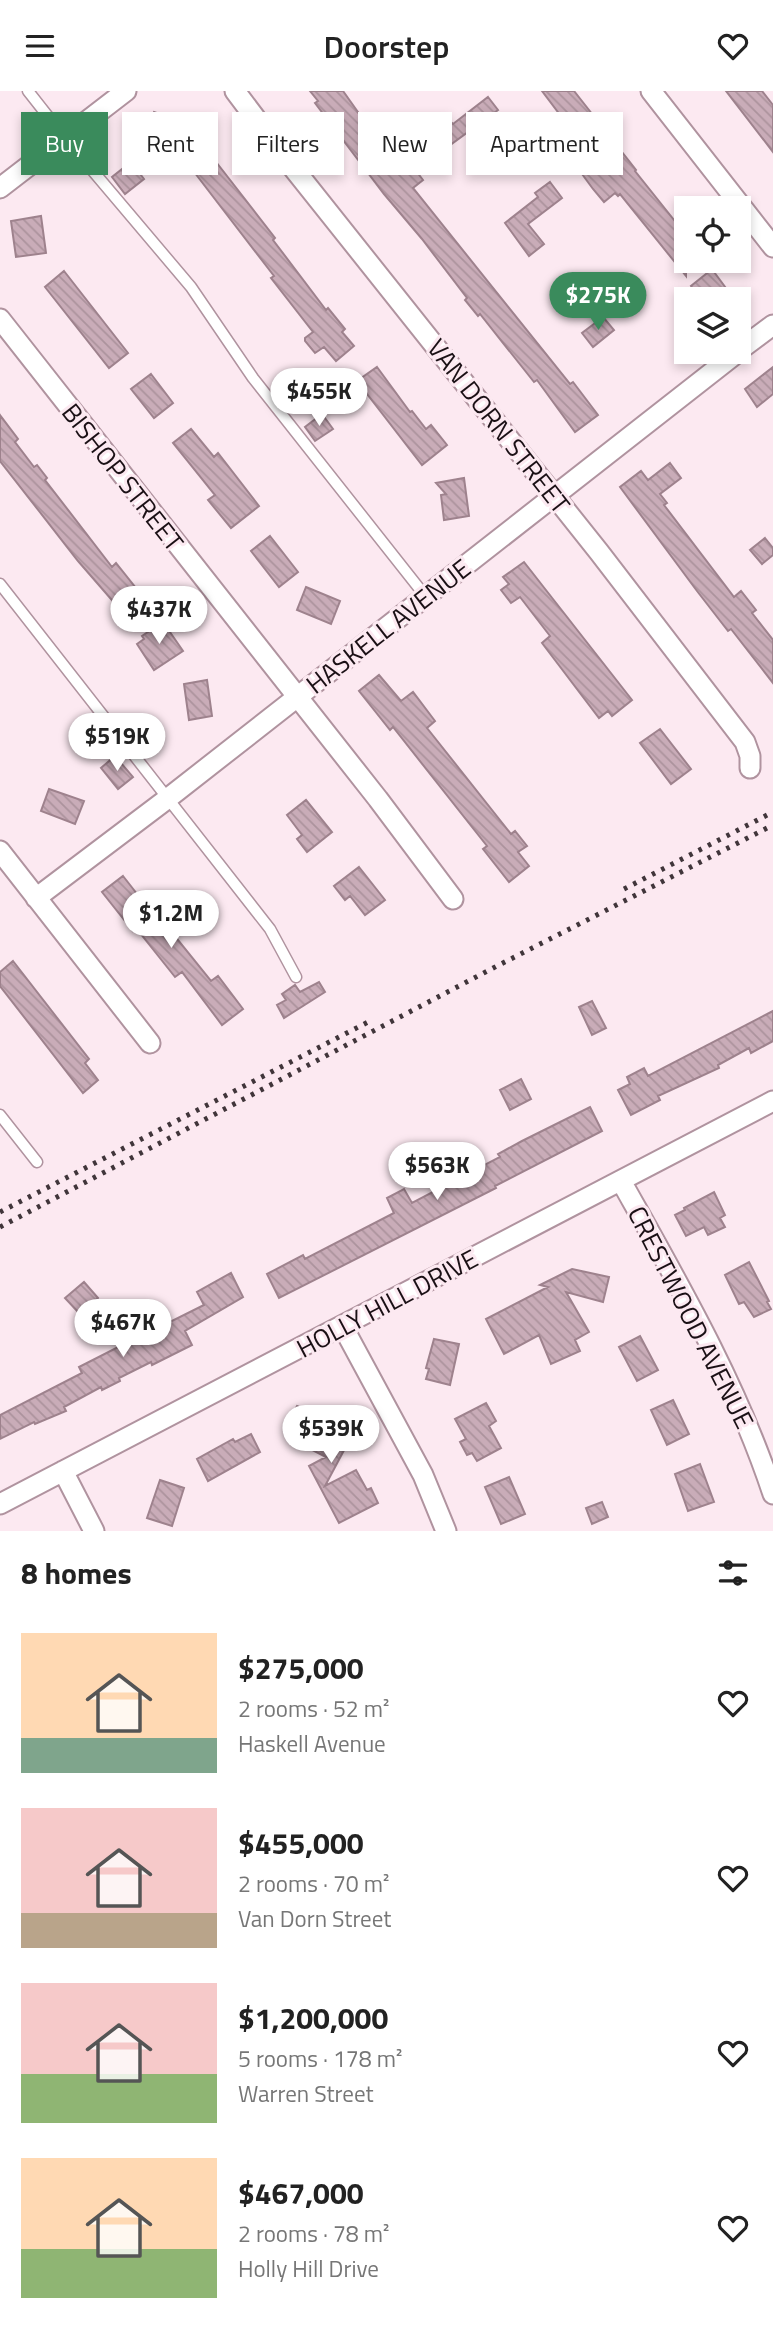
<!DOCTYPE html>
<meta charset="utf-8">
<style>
body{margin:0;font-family:"Titillium Web",sans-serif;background:#f2f2f2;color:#222;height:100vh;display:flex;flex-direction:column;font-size:26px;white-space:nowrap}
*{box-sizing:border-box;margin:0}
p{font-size:23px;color:#767676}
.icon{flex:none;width:38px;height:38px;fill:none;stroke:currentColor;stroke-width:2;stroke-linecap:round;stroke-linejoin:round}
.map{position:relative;height:1440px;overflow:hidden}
.details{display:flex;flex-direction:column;background:#fff;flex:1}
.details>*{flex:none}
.guide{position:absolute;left:21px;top:21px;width:732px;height:63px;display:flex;gap:14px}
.tools{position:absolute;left:674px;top:105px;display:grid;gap:14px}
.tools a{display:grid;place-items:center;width:77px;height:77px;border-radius:0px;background:#fff;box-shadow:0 4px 10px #0003;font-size:35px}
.price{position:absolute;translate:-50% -60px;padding:0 16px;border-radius:24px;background:#fff;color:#222;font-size:23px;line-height:46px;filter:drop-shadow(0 2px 4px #0008)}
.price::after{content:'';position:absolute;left:50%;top:42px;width:21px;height:16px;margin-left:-10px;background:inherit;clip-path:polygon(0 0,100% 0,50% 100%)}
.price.selected{background:#3a8b5c;color:#fff}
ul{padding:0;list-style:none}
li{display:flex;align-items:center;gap:21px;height:175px;padding:0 21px}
li span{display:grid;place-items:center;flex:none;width:196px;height:140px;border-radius:0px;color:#555}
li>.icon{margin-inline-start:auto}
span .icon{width:84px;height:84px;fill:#fffc;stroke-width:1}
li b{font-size:30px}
h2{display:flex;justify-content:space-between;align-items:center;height:84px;padding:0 21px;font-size:30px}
.pill{padding:0 24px;border-radius:0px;background:#fff;box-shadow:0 4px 10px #0003;font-size:24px;line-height:63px}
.pill.selected{background:#3a8b5c;color:#fff}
header{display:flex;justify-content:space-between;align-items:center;height:91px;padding:0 21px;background:#fff;font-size:32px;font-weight:600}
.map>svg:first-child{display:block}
.building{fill:url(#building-back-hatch);stroke:#9e828d;stroke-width:2}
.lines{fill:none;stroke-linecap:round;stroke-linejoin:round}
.service-casing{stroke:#b0939f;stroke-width:13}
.minor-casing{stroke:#b0939f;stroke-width:23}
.service{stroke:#fff;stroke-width:10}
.minor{stroke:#fff;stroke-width:19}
.rail{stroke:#40353a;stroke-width:5;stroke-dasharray:3.5 7;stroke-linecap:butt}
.labels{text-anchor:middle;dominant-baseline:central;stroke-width:6;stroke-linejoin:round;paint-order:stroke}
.street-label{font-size:26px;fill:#1a1015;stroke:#fce9f1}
</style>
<header><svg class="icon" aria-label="menu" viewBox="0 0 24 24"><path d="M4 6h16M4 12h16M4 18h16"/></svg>Doorstep<svg class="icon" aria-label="heart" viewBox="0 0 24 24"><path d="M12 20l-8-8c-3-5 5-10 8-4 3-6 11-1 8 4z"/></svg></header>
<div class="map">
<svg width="773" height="1440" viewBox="0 0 773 1440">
<defs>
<pattern id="building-back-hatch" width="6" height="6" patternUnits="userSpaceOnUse" patternTransform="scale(1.75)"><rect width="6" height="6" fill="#c9acb8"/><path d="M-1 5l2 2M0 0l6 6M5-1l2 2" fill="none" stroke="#ac939d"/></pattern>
</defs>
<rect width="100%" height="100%" fill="#fce9f1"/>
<path class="building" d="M 310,0 L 343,0 L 375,45 L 384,38 L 423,89 L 413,97 L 570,293 L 573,291 L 598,324 L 575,341 L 537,289 L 534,291 L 480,223 L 478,225 L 465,209 L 467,207 L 422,148 L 384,103 L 315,12 L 318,10 Z
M 542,0 L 574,0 L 636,79 L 635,80 L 686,144 L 686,185 L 620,103 L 618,105 L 615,102 L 604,111 L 593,98 L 571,68 L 585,57 Z
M 726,0 L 762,0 L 773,14 L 773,61 Z
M 488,6 L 498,19 L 446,57 L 435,43 L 451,31 L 453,33 Z
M 154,21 L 189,34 L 179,57 L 145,43 Z
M 206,58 L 275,147 L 273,149 L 326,219 L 328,217 L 345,238 L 342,241 L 354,255 L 336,270 L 324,256 L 315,262 L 305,250 L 305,247 L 313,241 L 271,187 L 274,185 L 188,73 Z
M 131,71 L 144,88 L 125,103 L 112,86 Z
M 550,91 L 562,107 L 528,133 L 544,153 L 529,165 L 505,132 L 538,106 L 535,102 Z
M 41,125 L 46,162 L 16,166 L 11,130 Z
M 711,179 L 714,181 L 734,208 L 701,208 L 691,195 Z
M 64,180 L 128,262 L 109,277 L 45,196 Z
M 603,226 L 614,239 L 593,256 L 582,242 Z
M 377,276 L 410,321 L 412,320 L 426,338 L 431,334 L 447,354 L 422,374 L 357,290 Z
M 773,276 L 773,303 L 757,316 L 745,298 Z
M 151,283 L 173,312 L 154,327 L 131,298 Z
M 322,323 L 333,338 L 315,350 L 305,336 Z
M 0,324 L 18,348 L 15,351 L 34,376 L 37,374 L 47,387 L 45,389 L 112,476 L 116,472 L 143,506 L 124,523 L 78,470 L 0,370 Z
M 191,338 L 214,366 L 218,362 L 259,415 L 231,437 L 208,409 L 215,404 L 173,352 Z
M 670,372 L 681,387 L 660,403 L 667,412 L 664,414 L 734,506 L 741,500 L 756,519 L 752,522 L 773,549 L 773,592 L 731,538 L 728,540 L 697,500 L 620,396 L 641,380 L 648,389 Z
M 464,387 L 469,425 L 444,429 L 441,404 L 446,403 L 436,392 Z
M 270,445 L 298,481 L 279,496 L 251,460 Z
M 765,447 L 773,457 L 773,464 L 762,473 L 750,459 Z
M 524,471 L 632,609 L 612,625 L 608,620 L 599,627 L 542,552 L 550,545 L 520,506 L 511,512 L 501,499 L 509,493 L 503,486 Z
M 306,496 L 340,510 L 331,533 L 297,519 Z
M 163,531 L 183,560 L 154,579 L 137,553 L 144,548 L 142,545 Z
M 379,584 L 401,610 L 413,601 L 435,630 L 427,637 L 511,743 L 515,740 L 527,755 L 518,761 L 529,775 L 509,791 L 483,758 L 487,755 L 393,636 L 390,639 L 359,600 Z
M 207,589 L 212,625 L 189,629 L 184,593 Z
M 89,629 L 98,642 L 82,654 L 72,641 Z
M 660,638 L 691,678 L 671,693 L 640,652 Z
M 115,665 L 133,686 L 118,698 L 101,677 Z
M 49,698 L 84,710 L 75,733 L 41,720 Z
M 306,709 L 332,741 L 307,761 L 297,748 L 302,744 L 287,724 Z
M 359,776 L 385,809 L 365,824 L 350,805 L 345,809 L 334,795 Z
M 123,785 L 163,836 L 166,834 L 211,890 L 218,885 L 243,918 L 222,934 L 182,881 L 175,886 L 136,837 L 133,840 L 102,801 Z
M 13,870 L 89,968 L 85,972 L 98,989 L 83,1002 L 0,895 L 0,881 Z
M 319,891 L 325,901 L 284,927 L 277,914 L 286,909 L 282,903 L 295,894 L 300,901 Z
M 592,910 L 606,937 L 592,944 L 579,916 Z
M 773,920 L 773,950 L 751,962 L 749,957 L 718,974 L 719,977 L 658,1005 L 660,1009 L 631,1024 L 618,999 L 630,993 L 627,986 L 644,977 L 648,985 Z
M 521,988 L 531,1008 L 510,1019 L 500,999 Z
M 590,1016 L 602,1040 L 495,1095 L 496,1097 L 279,1207 L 267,1183 L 303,1164 L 305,1168 L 394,1122 L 387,1107 L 404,1098 L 412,1112 L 500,1066 L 498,1063 L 522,1050 Z
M 714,1101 L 725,1124 L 720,1127 L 725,1136 L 708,1144 L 704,1136 L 686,1145 L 675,1124 L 685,1119 L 684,1117 Z
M 749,1171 L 769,1210 L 767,1211 L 771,1218 L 754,1226 L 744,1211 L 739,1213 L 725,1184 Z
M 572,1178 L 609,1186 L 603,1211 L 566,1201 L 589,1241 L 575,1249 L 580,1260 L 551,1273 L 539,1244 L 504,1263 L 486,1228 L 548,1196 L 540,1194 Z
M 231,1182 L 243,1206 L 185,1240 L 192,1254 L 152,1274 L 151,1271 L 119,1287 L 120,1290 L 102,1299 L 101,1296 L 64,1316 L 66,1320 L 35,1333 L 34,1331 L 0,1348 L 0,1324 L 82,1282 L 79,1276 L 138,1246 L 135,1240 L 158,1228 L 162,1235 L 204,1214 L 197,1201 Z
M 84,1191 L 98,1207 L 80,1223 L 65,1207 Z
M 640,1245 L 658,1279 L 637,1290 L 619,1256 Z
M 434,1248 L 459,1253 L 450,1294 L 426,1288 L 429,1278 L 426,1277 Z
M 673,1309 L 689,1343 L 667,1354 L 651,1319 Z
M 486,1312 L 496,1330 L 489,1335 L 501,1357 L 477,1370 L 472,1362 L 467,1364 L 460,1351 L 466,1348 L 455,1328 Z
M 297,1315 L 338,1336 L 335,1341 L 350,1348 L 325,1395 L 356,1379 L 367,1399 L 371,1397 L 378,1412 L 339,1432 L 309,1375 L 326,1366 L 297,1351 L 299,1347 L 284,1340 Z
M 251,1343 L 260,1361 L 208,1390 L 197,1368 L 233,1348 L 235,1351 Z
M 700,1373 L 714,1411 L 688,1420 L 675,1383 Z
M 509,1386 L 525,1423 L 501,1433 L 485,1396 Z
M 160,1389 L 184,1397 L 172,1435 L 147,1427 Z
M 602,1411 L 608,1426 L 592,1433 L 586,1417 Z"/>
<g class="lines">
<defs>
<path id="service" d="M 28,0 L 65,47 L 191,196 L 253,287 L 426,506
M 0,493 L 270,838 L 296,886
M 0,1024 L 37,1071"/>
<path id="minor" d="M 235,0 L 290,73 L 599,461 L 745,651 L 750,665 L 750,677
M 651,0 L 773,156
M 0,97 L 126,0
M 0,228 L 378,708 L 453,808
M 738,260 L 773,234
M 0,760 L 150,952
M 36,807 L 167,708 L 738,261
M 621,1090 C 678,1192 736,1291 773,1403
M 343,1236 L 423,1384 L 446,1440
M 63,1380 L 94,1440
M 0,1413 L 773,1010"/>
</defs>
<use href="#service" class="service-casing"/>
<use href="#minor" class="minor-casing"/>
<use href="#service" class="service"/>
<use href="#minor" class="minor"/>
<path class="rail" d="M 624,798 L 773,721
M 0,1121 L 372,929
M 0,1136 L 497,875 L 773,734"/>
</g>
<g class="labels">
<g class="street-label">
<text transform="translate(499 335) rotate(52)">VAN DORN STREET</text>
<text transform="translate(123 386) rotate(52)">BISHOP STREET</text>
<text transform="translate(388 535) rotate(-38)">HASKELL AVENUE</text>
<text transform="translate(387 1212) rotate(-28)">HOLLY HILL DRIVE</text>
<text transform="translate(691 1226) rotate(63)">CRESTWOOD AVENUE</text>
</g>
</g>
</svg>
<div class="tools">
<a><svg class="icon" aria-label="locate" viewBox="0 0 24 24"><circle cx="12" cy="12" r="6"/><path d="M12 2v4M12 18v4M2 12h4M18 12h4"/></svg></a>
<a><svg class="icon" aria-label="layers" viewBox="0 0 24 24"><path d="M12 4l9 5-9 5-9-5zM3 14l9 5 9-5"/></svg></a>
</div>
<b class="price selected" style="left:598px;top:241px">$275K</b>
<b class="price" style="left:319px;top:337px">$455K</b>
<b class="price" style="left:159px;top:555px">$437K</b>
<b class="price" style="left:117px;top:682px">$519K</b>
<b class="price" style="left:171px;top:859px">$1.2M</b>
<b class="price" style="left:437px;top:1111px">$563K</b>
<b class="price" style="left:123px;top:1268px">$467K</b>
<b class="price" style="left:331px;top:1374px">$539K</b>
<div class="guide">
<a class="pill selected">Buy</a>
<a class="pill">Rent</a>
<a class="pill">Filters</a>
<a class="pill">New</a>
<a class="pill">Apartment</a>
</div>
</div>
<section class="details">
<h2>8 homes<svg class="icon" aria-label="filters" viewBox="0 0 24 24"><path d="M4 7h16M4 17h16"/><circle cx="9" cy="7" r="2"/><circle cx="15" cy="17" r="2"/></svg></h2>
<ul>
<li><span style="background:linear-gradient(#ffd9b3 75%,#7fa58c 0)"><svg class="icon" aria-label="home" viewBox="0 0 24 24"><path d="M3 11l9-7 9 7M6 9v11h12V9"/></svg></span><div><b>$275,000</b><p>2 rooms · 52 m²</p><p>Haskell Avenue</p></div><svg class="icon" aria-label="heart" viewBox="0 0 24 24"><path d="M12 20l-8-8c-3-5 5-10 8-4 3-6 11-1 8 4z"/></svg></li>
<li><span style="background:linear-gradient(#f6c9c9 75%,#b9a48a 0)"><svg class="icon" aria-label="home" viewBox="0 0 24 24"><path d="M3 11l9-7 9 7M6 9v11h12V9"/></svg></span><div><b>$455,000</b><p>2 rooms · 70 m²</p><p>Van Dorn Street</p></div><svg class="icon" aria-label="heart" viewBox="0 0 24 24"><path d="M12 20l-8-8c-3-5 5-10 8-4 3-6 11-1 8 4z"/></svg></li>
<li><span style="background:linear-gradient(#f6c9c9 65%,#8fb573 0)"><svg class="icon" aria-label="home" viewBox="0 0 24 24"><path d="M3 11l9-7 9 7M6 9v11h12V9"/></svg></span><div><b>$1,200,000</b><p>5 rooms · 178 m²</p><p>Warren Street</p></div><svg class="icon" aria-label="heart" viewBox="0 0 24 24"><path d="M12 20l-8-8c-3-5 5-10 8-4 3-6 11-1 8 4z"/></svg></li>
<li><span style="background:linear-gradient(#ffd9b3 65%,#8fb573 0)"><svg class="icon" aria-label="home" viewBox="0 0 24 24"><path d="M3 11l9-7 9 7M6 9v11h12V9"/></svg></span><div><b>$467,000</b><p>2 rooms · 78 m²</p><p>Holly Hill Drive</p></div><svg class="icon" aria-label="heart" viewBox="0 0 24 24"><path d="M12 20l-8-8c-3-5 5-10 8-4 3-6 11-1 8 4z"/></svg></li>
</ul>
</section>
